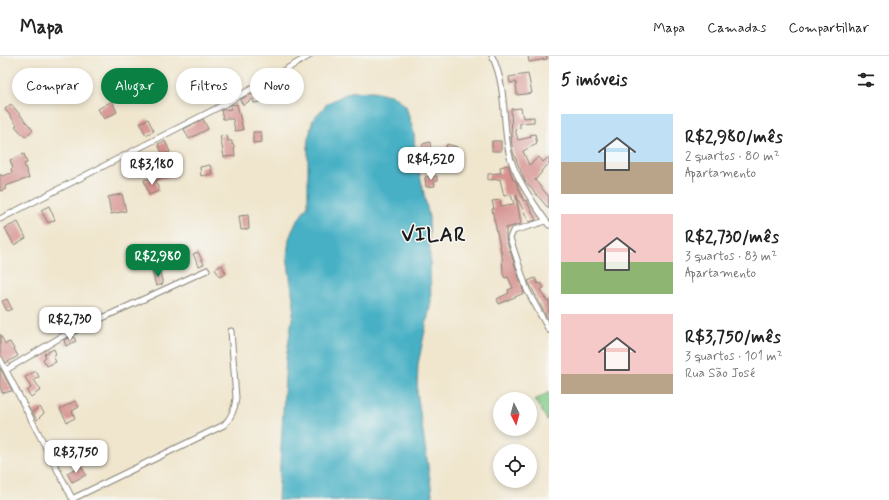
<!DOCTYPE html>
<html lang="pt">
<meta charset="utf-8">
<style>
body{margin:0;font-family:Mynerve,sans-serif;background:#f2f2f2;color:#222;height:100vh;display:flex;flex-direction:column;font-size:15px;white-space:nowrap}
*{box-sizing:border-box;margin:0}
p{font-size:13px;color:#767676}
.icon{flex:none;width:22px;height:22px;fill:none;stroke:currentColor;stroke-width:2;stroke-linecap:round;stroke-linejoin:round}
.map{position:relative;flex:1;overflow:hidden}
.side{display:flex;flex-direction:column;background:#fff;width:340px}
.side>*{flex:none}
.guide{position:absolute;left:12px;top:12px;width:380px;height:36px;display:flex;gap:8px}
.needle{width:26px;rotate:174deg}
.fabs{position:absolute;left:493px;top:336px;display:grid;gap:8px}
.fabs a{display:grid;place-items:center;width:44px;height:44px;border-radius:50%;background:#fff;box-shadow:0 2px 6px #0003;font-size:20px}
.price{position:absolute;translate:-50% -34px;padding:0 9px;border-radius:8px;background:#fff;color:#222;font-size:13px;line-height:26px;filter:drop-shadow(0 1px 2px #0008)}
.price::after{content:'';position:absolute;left:50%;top:24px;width:12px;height:9px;margin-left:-6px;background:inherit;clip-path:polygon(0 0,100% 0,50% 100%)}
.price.selected{background:#0b8043;color:#fff}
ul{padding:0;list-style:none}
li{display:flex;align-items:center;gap:12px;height:100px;padding:0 12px}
li span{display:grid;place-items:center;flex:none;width:112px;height:80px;border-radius:0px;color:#555}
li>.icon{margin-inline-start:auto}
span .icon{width:48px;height:48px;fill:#fffc;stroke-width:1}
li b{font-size:17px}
h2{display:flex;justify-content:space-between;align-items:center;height:48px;padding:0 12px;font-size:17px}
.pill{padding:0 14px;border-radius:18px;background:#fff;box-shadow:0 2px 6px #0003;font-size:14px;line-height:36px}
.pill.selected{background:#0b8043;color:#fff}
header{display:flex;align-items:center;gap:24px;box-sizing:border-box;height:56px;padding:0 20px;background:#fff;border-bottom:1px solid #e0e0e0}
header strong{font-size:19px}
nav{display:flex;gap:22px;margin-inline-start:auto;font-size:14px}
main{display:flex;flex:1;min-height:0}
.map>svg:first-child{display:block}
.green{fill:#7fc986;stroke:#4e7251}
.water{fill:#46b0c5;stroke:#316670}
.building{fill:#d6928f}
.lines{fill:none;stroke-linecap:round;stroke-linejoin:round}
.minor-casing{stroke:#868175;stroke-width:7}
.minor{stroke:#fff;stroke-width:5}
.labels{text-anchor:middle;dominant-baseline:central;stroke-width:3;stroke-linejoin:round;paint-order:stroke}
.district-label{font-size:20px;font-weight:bold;letter-spacing:1px;fill:#1c1c1c;stroke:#f6f6f2}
</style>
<header>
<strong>Mapa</strong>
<nav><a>Mapa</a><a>Camadas</a><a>Compartilhar</a></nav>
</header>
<main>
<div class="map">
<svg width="549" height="444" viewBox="0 0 549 444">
<rect width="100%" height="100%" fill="#f6f6f2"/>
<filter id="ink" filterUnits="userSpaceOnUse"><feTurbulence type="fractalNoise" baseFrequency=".025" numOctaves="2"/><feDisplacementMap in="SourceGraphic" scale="8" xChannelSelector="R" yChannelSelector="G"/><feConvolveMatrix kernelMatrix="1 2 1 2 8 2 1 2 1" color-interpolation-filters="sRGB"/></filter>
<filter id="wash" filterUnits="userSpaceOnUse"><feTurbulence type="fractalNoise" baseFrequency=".012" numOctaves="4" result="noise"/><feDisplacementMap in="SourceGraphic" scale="16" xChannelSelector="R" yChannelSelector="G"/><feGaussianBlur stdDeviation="0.9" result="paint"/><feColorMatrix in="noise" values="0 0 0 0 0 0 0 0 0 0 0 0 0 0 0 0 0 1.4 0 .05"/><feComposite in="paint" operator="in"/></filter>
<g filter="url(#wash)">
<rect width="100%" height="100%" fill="#f0e6ce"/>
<path class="green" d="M 549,336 L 549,363 L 547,364 L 535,344 Z"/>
<path class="water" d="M 373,35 L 394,40 L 406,50 L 414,77 L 415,96 L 429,161 L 431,246 L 418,308 L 417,336 L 433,444 L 278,444 L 286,303 L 294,250 L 287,200 L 289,183 L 294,170 L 308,149 L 308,85 L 313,63 L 328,47 L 350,36 Z"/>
<g id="blocks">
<path class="building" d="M 528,0 L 547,0 L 547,3 L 529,6 Z
M 528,18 L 532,37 L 517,39 L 516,26 L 510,27 L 509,21 Z
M 263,37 L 259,40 L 260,46 L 254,47 L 253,43 L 243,49 L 240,44 L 248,39 Z
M 112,45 L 117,56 L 104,63 L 98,53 Z
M 11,48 L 33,74 L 25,81 L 15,70 L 17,69 L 5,53 Z
M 237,48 L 243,74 L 235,75 L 233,63 L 223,63 L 221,54 L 231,53 L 231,49 Z
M 521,52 L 523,62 L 534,61 L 534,66 L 520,67 L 520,72 L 515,73 L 518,84 L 531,81 L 530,79 L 535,78 L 537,88 L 523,95 L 529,109 L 539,101 L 543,106 L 549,101 L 549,108 L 541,115 L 542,116 L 535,124 L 549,141 L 549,153 L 525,125 L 513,96 L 511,81 L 512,81 L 511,53 Z
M 148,63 L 154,75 L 146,79 L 140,67 Z
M 203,63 L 208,73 L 189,83 L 184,73 Z
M 253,76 L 261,76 L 262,86 L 253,87 Z
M 227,79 L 228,85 L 232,85 L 232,89 L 234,89 L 235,100 L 224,101 L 220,80 Z
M 165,85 L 170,96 L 163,99 L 158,88 Z
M 492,85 L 501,85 L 501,95 L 492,95 Z
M 430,86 L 431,95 L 422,97 L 423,88 Z
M 447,88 L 457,91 L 455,99 L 445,97 Z
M 24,98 L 27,107 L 24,108 L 29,122 L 5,130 L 6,133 L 0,135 L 0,118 L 2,120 L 12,117 L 11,113 L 13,112 L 10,104 Z
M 165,105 L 169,121 L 156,124 L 153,109 Z
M 459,105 L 460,111 L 447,113 L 446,106 Z
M 210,109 L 212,118 L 201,120 L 200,111 Z
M 508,109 L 513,124 L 515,124 L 524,145 L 526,144 L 536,164 L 529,166 L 516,139 L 521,168 L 506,172 L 506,183 L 524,237 L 499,248 L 497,243 L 509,237 L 508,234 L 513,232 L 508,221 L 505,222 L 503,218 L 502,200 L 492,153 L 494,153 L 492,145 L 500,144 L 501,150 L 514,148 L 511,139 L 504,140 L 500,123 L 488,124 L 488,118 L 501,117 L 500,111 Z
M 437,120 L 437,125 L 434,126 L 435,130 L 426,131 L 425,121 Z
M 155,121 L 159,135 L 149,139 L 144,124 Z
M 122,138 L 126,155 L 111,158 L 108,141 Z
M 49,150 L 55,164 L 48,167 L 41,154 Z
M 248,159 L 249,173 L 241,174 L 239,160 Z
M 18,166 L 26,182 L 14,189 L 5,172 Z
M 198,196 L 204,208 L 199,210 L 193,198 Z
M 176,197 L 179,211 L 173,212 L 170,198 Z
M 222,209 L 226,218 L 220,221 L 215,213 Z
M 159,213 L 163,228 L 156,230 L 152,215 Z
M 535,222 L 538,228 L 541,227 L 544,232 L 540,234 L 547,245 L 549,244 L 549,265 L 528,225 Z
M 7,243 L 12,253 L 7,255 L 2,245 Z
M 0,278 L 5,288 L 10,286 L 18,300 L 6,307 L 0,299 Z
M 73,280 L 76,285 L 66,290 L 64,284 Z
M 54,293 L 56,298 L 53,300 L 56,306 L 47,310 L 43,303 L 46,301 L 44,298 Z
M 0,312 L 12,334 L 12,335 L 2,337 L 0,330 Z
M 36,315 L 39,321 L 34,324 L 41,334 L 31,341 L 27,335 L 31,332 L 25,321 Z
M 75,345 L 79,351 L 72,355 L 75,362 L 67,366 L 60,353 Z
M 40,351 L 44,357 L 37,364 L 32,356 Z
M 81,410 L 86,419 L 72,426 L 67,417 Z"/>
</g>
</g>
<g filter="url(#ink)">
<use href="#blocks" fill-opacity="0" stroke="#868175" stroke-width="1"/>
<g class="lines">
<defs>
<path id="minor" d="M 492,0 C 507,31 502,64 509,97 C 514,120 535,150 549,169
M 0,163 L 225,48 L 309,0
M 546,165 L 513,175 L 510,182 L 527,234 L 549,274
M 0,303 L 73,444
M 6,314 L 61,281 L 207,214
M 72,443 L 224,369 C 232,361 235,353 236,342 L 231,275"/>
</defs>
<use href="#minor" class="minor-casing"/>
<use href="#minor" class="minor"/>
</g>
</g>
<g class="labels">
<g class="district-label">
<text x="434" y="179">VILAR</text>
</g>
</g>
</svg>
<div class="fabs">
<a><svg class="needle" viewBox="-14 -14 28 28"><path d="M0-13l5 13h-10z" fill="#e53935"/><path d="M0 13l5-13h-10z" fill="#767676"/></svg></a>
<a><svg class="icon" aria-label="locate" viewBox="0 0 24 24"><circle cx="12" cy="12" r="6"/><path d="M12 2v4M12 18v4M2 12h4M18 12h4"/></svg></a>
</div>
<b class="price" style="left:431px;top:125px">R$4,520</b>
<b class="price" style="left:152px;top:130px">R$3,180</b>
<b class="price selected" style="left:158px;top:222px">R$2,980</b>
<b class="price" style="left:70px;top:285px">R$2,730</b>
<b class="price" style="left:76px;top:418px">R$3,750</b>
<div class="guide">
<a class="pill">Comprar</a>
<a class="pill selected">Alugar</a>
<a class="pill">Filtros</a>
<a class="pill">Novo</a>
</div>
</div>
<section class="side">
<h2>5 imóveis<svg class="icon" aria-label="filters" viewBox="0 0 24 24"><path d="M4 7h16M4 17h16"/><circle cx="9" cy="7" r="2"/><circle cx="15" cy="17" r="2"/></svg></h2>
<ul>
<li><span style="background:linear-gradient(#bfe0f5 60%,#b9a48a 0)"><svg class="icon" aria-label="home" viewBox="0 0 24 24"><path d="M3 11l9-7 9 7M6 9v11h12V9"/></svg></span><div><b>R$2,980/mês</b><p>2 quartos · 80 m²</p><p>Apartamento</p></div></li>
<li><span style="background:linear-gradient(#f6c9c9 60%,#8fb573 0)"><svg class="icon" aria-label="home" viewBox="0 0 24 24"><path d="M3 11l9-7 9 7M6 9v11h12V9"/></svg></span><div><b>R$2,730/mês</b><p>3 quartos · 83 m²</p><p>Apartamento</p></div></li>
<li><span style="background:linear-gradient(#f6c9c9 75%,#b9a48a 0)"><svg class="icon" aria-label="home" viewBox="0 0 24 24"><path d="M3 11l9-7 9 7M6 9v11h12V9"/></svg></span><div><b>R$3,750/mês</b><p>3 quartos · 101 m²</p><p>Rua São José</p></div></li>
</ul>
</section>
</main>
